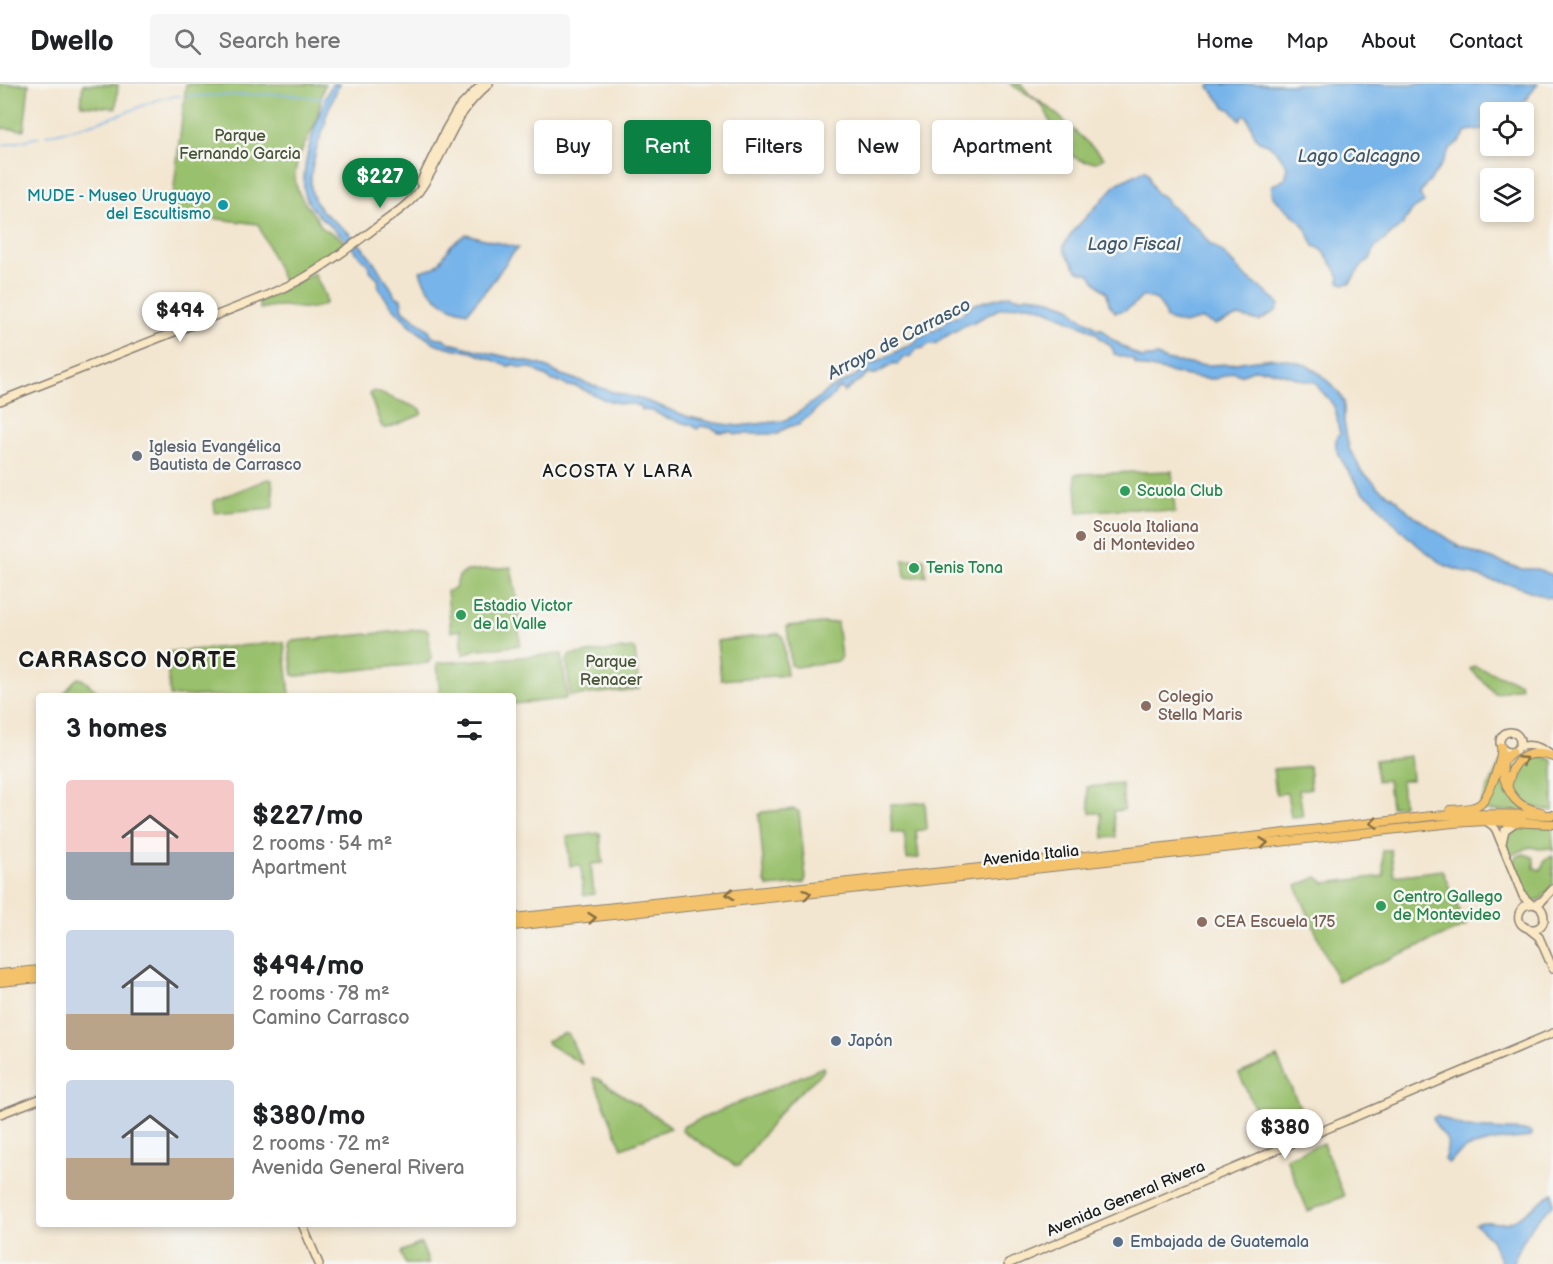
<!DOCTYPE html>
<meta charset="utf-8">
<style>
body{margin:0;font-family:"Balsamiq Sans",sans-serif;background:#f6f6f6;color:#202124;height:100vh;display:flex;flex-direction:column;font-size:22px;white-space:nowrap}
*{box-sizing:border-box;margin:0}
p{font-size:20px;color:#757577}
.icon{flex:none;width:33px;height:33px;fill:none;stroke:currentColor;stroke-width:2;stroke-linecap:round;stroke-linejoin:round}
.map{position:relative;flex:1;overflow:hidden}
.panel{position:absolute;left:36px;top:609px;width:480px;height:534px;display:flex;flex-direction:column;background:#fff;border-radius:6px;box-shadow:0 3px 9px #0003}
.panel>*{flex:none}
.banner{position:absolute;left:534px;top:36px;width:570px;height:54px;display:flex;gap:12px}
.tools{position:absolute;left:1480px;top:18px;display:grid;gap:12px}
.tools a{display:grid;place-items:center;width:54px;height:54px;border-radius:6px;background:#fff;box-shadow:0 3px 9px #0003;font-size:30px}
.price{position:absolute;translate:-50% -51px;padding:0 14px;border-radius:21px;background:#fff;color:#222;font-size:20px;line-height:39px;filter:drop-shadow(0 2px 3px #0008)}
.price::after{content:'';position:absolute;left:50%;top:36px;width:18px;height:14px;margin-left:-9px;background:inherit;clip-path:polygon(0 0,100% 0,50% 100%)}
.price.selected{background:#0b8043;color:#fff}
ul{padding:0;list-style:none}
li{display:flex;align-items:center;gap:18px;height:150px;padding:0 30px}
li span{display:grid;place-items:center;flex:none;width:168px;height:120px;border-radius:6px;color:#555}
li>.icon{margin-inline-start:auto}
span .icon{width:72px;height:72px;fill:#fffc;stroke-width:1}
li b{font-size:26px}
h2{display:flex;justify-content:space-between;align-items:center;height:72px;padding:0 30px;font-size:26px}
.pill{padding:0 21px;border-radius:6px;background:#fff;box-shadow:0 3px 9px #0003;font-size:21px;line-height:54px}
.pill.selected{background:#0b8043;color:#fff}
header{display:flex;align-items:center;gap:36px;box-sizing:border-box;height:84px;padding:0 30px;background:#fff;border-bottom:2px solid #e0e0e0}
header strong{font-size:28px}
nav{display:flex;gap:33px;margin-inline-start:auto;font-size:21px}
.search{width:420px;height:54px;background:#f6f6f6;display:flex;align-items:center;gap:15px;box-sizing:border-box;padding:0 21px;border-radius:6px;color:#757577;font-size:22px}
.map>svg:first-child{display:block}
.green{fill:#99c06c;stroke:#5a6e44;stroke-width:1.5}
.water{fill:#77b4e9;stroke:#4a6882;stroke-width:1.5}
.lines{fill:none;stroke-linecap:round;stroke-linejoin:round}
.stream{stroke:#77b4e9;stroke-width:1.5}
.secondary-casing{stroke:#888176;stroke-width:10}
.primary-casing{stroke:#888176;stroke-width:10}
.secondary{stroke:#fae7c3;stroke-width:7}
.primary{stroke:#f3c26a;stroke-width:8}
.oneway{stroke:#886f43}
.culture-dot{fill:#0f9aa8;stroke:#f6f6f2;stroke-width:2}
.worship-dot{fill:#6b7280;stroke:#f6f6f2;stroke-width:2}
.leisure-dot{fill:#2e9e5b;stroke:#f6f6f2;stroke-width:2}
.education-dot{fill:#8d6e63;stroke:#f6f6f2;stroke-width:2}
.service-dot{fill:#5c6f8a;stroke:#f6f6f2;stroke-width:2}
.labels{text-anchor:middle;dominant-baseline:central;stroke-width:5;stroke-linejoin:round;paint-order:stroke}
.park-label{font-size:16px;fill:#485538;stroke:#f6f6f2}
.culture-label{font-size:16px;fill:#0d838f;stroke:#f6f6f2;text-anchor:end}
.worship-label{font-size:16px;fill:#5b616d;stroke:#f6f6f2;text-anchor:start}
.leisure-label{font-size:16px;fill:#27864d;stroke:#f6f6f2;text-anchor:start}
.education-label{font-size:16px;fill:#785e54;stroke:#f6f6f2;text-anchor:start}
.street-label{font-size:16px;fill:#1c1c1c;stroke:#f6f6f2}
.service-label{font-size:16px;fill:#4e5e75;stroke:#f6f6f2;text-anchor:start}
.water-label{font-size:18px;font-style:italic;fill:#40596e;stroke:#f6f6f2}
.neighbourhood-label{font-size:18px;letter-spacing:1.5px;fill:#1c1c1c;stroke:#f6f6f2}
.district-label{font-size:22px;font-weight:bold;letter-spacing:1.5px;fill:#1c1c1c;stroke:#f6f6f2}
</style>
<header>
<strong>Dwello</strong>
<div class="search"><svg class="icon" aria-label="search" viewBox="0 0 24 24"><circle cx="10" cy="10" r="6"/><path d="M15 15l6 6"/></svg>Search here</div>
<nav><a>Home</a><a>Map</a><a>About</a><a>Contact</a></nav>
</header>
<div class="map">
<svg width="1553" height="1180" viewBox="0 0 1553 1180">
<rect width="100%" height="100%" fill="#f6f6f2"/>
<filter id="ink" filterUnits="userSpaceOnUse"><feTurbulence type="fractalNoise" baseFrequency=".0167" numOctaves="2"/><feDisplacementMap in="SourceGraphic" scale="12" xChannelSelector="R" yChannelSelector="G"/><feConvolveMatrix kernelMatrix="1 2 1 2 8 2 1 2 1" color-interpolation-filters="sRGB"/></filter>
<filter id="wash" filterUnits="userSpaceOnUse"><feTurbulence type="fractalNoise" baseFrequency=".008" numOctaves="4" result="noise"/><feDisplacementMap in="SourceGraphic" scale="24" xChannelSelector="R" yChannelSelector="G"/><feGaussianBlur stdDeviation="1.35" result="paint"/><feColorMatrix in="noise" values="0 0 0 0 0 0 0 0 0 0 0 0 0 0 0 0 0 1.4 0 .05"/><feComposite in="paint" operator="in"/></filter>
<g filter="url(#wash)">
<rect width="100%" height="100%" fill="#f3e6d0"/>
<path class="green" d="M 0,0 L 29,0 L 24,46 L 0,44 Z
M 83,0 L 118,1 L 116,24 L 81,21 Z
M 186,0 L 325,0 C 320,12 320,25 316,37 C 308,57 289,81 297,104 C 302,121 315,128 322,144 L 338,152 L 345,159 L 313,183 L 284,199 L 258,140 L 171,129 Z
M 1010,0 L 1021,0 L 1031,12 L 1050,24 L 1104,74 C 1101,76 1098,78 1096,78 C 1083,80 1065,70 1058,60 C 1050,48 1052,32 1041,21 C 1033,12 1020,7 1010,0 Z
M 314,189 L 325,211 L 326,219 C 311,229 296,222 280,222 C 273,222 267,223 260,225 L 259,218 Z
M 374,307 L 421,325 L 422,329 L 420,331 L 388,344 L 384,344 L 381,341 L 370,312 L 370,309 Z
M 1172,387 L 1175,429 L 1136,424 L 1078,428 L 1075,390 Z
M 268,395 L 272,396 L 274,421 L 272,424 L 215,429 L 214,418 L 215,416 Z
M 924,474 L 926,492 L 905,494 L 903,476 Z
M 511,483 L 518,521 L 520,561 L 498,564 L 476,565 L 463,571 L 461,546 L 451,548 L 447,507 L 455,505 L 459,492 L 467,487 Z
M 837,538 L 841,574 L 839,577 L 795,583 L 791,581 L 787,542 Z
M 424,545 L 428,546 L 429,550 L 431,575 L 428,579 L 297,592 L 293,591 L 289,562 L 290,558 L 292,557 Z
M 777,550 L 780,550 L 783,553 L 787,591 L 721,596 L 717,557 Z
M 284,558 L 290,612 L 170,612 L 166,570 L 168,568 Z
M 633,564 L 635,566 L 639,605 L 570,612 L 567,577 L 569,571 Z
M 562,570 L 567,611 L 565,615 L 513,620 L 513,612 L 440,612 L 437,579 Z
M 1474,582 L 1520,599 L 1521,603 L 1495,610 L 1486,600 L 1470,585 Z
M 78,594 L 82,595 L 103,612 L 62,612 L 74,597 Z
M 1531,671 L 1551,675 L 1553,677 L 1553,727 C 1527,724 1509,717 1512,688 Z
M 1410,672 L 1412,696 L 1401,696 L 1403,721 L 1391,723 L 1388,696 L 1377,697 L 1375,676 Z
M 1503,673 L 1508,706 L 1529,727 L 1477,727 L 1474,725 L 1479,723 Z
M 1309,682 L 1311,704 L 1299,706 L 1303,732 L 1291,733 L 1287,709 L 1276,710 L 1273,685 Z
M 1122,700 L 1124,726 L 1113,727 L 1116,753 L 1104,754 L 1101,729 L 1090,729 L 1087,703 Z
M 925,718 L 927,745 L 916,747 L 919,774 L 907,775 L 904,749 L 892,749 L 890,721 Z
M 795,725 L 799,728 L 806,794 L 804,799 L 800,800 L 768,803 L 765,798 L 759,731 L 762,728 Z
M 1516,742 L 1553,743 L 1553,768 L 1551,764 L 1539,765 L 1530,763 L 1514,770 L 1509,769 L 1505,760 L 1506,748 Z
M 600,749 L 603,779 L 591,780 L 594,810 L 583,811 L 581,781 L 570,782 L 567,753 Z
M 1382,766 L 1391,766 L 1394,792 L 1442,786 L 1466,842 L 1337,897 L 1296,802 L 1318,793 L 1324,799 L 1384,792 Z
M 1524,770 L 1533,773 L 1534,778 L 1534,784 L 1541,786 L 1545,775 L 1553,772 L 1553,801 L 1541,815 L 1532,817 L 1526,811 L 1513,780 C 1513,773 1518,772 1524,770 Z
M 565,949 L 569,951 L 582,980 L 548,960 L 547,957 L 549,956 Z
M 1277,973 L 1303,1030 L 1265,1047 L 1239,990 Z
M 823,983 L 824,985 L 822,989 L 799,1009 L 778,1031 L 739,1082 L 736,1082 L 682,1047 L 682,1044 L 684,1042 Z
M 593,994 L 595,994 L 598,995 L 669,1041 L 670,1044 L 622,1064 Z
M 1323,1059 L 1344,1112 L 1308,1127 L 1286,1074 Z
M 421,1159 L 429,1180 L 405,1180 L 401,1170 L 402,1167 Z"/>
<path class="water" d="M 332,0 L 339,0 L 325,35 L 326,40 C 318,57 306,95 313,112 C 319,130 338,138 351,151 C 363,163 374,176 382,191 C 386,198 392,202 394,211 L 401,215 L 403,226 L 429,246 L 432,252 L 438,254 L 443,254 L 450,259 L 485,268 L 542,281 L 559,290 L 610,307 L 644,316 L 689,333 L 715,339 L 738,342 L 783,337 L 792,333 L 820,313 L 827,306 L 852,294 L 865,284 L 915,258 L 921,252 L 928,250 L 940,243 L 947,236 L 964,229 L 967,224 L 975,220 L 1009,211 L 1021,214 L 1027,212 L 1045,214 L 1070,223 L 1079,233 L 1092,240 L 1096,245 L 1102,245 L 1110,254 L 1141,274 L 1157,272 L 1166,276 L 1197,281 L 1210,281 L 1230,280 L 1247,277 L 1274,274 L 1289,276 L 1306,281 L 1322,291 L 1339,309 L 1344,318 L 1344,338 L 1349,365 L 1354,372 L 1361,387 L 1374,398 L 1378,404 L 1394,413 L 1409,428 L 1458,462 L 1477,470 L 1522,485 L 1537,485 L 1553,491 L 1553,514 L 1546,513 L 1514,501 L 1493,497 L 1446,482 L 1421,464 L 1399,445 L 1374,416 L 1362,408 L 1342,377 L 1336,364 L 1336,356 L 1340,349 C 1336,340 1339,330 1333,321 C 1328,312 1319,307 1315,298 C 1301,298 1293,292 1280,289 C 1274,287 1271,288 1266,285 L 1261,286 L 1256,285 L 1240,291 L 1233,288 C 1228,290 1220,294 1215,295 C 1191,296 1168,286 1143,283 L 1135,280 L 1134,276 L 1114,270 C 1114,263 1106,257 1100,255 L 1097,250 C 1092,248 1089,245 1085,243 C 1078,240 1072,239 1067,235 L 1039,223 L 1030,221 L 1021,221 L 999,225 L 972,239 L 967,240 L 943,254 L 935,260 L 929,260 L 924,264 L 917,265 L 911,272 L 903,274 L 897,281 L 895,279 L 876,290 L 868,290 L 844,308 L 842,304 L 837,305 C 831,315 830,315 820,322 C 812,328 812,333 801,337 L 799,341 C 792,341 783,344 778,350 L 736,350 L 732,348 L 719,348 L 712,344 L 701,342 L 697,345 L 691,341 L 664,333 L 653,327 L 642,326 L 639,322 L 633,320 L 622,320 L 603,315 L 576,302 L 567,302 L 560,298 L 553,297 L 532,284 L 521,284 L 512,280 L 510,283 C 497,277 484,273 471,268 C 459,265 447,264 435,259 C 418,251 388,221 379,204 C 378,201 379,198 378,195 C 376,192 371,188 369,185 L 368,180 C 358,173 352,162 343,153 C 331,142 315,131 307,116 C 295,92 320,24 332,0 Z
M 1211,0 L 1538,0 L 1516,28 L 1491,28 L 1491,44 L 1467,47 L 1461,56 L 1450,65 L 1441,81 L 1430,97 L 1426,100 L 1420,110 L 1424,119 L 1412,126 L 1403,140 L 1375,164 L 1370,175 L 1359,185 L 1350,199 L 1344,200 L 1339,198 L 1339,193 L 1334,183 L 1321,165 L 1314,162 L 1307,147 L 1300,137 L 1273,113 L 1272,108 L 1272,101 L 1280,98 L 1286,93 L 1287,82 L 1278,69 L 1268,60 L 1259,57 L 1255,52 L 1247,32 L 1244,31 L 1240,37 L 1231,26 L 1225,23 L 1209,3 Z
M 1145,86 L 1149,90 L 1150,97 L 1156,109 L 1165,114 L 1169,121 L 1176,125 L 1186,136 L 1197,143 L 1209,159 L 1222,168 L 1244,191 L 1276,216 L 1279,221 L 1276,227 L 1259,237 L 1238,232 L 1215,241 L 1202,235 L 1184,240 L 1166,235 L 1163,225 L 1157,216 L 1143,212 C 1135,220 1127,228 1115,228 L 1109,220 L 1107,209 L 1094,197 L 1090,190 L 1078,187 L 1065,168 L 1064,161 L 1074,146 L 1118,99 Z
M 466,150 L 518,164 C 509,172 505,181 498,190 C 489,204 477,215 468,228 C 445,225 426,209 420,187 L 435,183 L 440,178 L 451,161 Z
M 1437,1032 L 1467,1044 L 1529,1047 L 1532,1049 L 1531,1053 L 1494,1057 L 1466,1064 L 1448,1079 L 1444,1076 C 1454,1047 1439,1055 1433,1034 Z
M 1553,1109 L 1553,1121 C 1532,1136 1522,1158 1512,1180 L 1502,1180 L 1490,1154 L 1475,1140 C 1478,1139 1481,1138 1484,1138 C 1492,1137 1500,1141 1509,1138 C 1526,1132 1538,1117 1553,1109 Z"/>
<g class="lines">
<path class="stream" d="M 186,12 L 286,10 L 326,15
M 46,51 C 72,45 97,39 122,30 C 141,23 160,12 180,12
M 0,62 L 39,53"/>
</g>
</g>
<g filter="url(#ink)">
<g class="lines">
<defs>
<path id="secondary" d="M 420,99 L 446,45 L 457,26 L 482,0
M 0,317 L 265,212 C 276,207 287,202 298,197 C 323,184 351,162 374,145 C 390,133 411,120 422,103 C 447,67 452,30 489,0
M1500 658a10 10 0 1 1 20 0a10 10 0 1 1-20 0Z
M 1519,663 C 1533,659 1542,664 1552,672
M 1486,737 L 1493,742 L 1496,746 L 1523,812 C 1525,814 1527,817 1530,819 C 1535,821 1539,821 1542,826 C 1544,829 1544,832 1544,836 C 1539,855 1506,841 1524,822 L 1532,820
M 1502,759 L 1505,746 L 1516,738
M 1535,820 L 1542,817 L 1553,805
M 1529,845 L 1539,853 L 1553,885
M 0,1030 L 39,1015
M 302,1140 L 319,1180
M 1008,1180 L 1553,949"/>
<path id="primary" d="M 1512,668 C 1508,671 1504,674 1503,680 C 1501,692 1509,711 1519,719 C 1525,724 1533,726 1541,728
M 1508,700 C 1513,674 1528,664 1553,673
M 1450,726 C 1459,725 1471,726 1479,721 C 1488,716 1503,674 1501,663
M 513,834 L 1008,781 L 1432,732 L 1471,730 L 1553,731
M 513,842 L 1453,739 L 1486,737 L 1553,740
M 0,890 L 39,886
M 0,898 L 39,894"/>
</defs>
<use href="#secondary" class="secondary-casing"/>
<use href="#primary" class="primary-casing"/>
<use href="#secondary" class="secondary"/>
<use href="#primary" class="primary"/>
</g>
<defs><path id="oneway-chevron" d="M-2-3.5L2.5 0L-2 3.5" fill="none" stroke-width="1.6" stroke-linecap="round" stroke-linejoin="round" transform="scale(1.5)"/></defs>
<g class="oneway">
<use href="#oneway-chevron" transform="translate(1523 676) rotate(-33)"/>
<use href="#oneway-chevron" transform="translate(1374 739) rotate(174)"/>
<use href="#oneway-chevron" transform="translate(1264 759) rotate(-6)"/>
<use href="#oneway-chevron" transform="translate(730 810) rotate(174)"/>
<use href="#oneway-chevron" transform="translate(807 810) rotate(-7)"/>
<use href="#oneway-chevron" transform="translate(592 834) rotate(-6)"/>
</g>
</g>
<circle class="culture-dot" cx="223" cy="121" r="6"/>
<circle class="worship-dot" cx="137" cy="372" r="6"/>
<g class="leisure-dot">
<circle cx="1125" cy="407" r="6"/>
<circle cx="914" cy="484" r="6"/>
<circle cx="461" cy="531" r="6"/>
<circle cx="1381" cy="822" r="6"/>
</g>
<g class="education-dot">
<circle cx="1081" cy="452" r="6"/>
<circle cx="1146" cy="622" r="6"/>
<circle cx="1202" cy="838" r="6"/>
</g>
<g class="service-dot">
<circle cx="836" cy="957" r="6"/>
<circle cx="1118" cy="1158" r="6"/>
</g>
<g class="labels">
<g class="park-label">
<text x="240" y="52">Parque<tspan x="240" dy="18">Fernando Garcia</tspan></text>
<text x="611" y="578">Parque<tspan x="611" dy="18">Renacer</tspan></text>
</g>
<g class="culture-label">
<text x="211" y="112">MUDE - Museo Uruguayo<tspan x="211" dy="18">del Escultismo</tspan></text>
</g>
<g class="worship-label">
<text x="149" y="363">Iglesia Evangélica<tspan x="149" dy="18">Bautista de Carrasco</tspan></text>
</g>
<g class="leisure-label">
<text x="1137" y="407">Scuola Club</text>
<text x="926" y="484">Tenis Tona</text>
<text x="473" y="522">Estadio Victor<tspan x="473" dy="18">de la Valle</tspan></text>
<text x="1393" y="813">Centro Gallego<tspan x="1393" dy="18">de Montevideo</tspan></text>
</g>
<g class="education-label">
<text x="1093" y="443">Scuola Italiana<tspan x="1093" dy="18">di Montevideo</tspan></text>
<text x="1158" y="613">Colegio<tspan x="1158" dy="18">Stella Maris</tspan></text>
<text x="1214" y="838">CEA Escuela 175</text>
</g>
<g class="street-label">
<text transform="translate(1031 772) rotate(-6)">Avenida Italia</text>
<text transform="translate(1126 1115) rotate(-23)">Avenida General Rivera</text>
</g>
<g class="service-label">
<text x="848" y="957">Japón</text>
<text x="1130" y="1158">Embajada de Guatemala</text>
</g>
<g class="water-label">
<text x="1359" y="72">Lago Calcagno</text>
<text x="1134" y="160">Lago Fiscal</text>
<text transform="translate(899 255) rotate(-27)">Arroyo de Carrasco</text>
</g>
<g class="neighbourhood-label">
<text x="618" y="387">ACOSTA Y LARA</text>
</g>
<g class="district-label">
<text x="128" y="576">CARRASCO NORTE</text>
</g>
</g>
</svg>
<div class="tools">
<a><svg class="icon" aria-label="locate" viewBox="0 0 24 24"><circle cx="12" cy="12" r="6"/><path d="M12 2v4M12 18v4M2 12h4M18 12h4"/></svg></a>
<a><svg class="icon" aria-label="layers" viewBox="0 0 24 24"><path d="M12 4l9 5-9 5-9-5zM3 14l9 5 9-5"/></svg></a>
</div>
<b class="price selected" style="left:380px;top:125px">$227</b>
<b class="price" style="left:180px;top:259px">$494</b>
<b class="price" style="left:1285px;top:1076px">$380</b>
<div class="banner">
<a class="pill">Buy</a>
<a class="pill selected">Rent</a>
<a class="pill">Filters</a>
<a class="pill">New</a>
<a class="pill">Apartment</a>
</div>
<section class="panel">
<h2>3 homes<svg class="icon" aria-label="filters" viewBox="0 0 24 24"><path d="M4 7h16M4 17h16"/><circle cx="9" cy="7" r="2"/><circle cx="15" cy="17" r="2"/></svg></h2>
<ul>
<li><span style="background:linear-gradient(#f6c9c9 60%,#9aa5b1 0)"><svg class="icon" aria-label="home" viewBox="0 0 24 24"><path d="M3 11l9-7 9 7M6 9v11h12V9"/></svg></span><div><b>$227/mo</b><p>2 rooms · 54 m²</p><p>Apartment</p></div></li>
<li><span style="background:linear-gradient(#c9d6e8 70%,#b9a48a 0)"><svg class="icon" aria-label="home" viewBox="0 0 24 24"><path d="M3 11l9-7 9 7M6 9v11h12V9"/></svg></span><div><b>$494/mo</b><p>2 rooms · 78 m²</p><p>Camino Carrasco</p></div></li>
<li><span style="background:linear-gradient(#c9d6e8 65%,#b9a48a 0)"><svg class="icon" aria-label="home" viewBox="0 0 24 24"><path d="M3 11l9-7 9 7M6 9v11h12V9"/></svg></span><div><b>$380/mo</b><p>2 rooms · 72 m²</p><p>Avenida General Rivera</p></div></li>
</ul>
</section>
</div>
